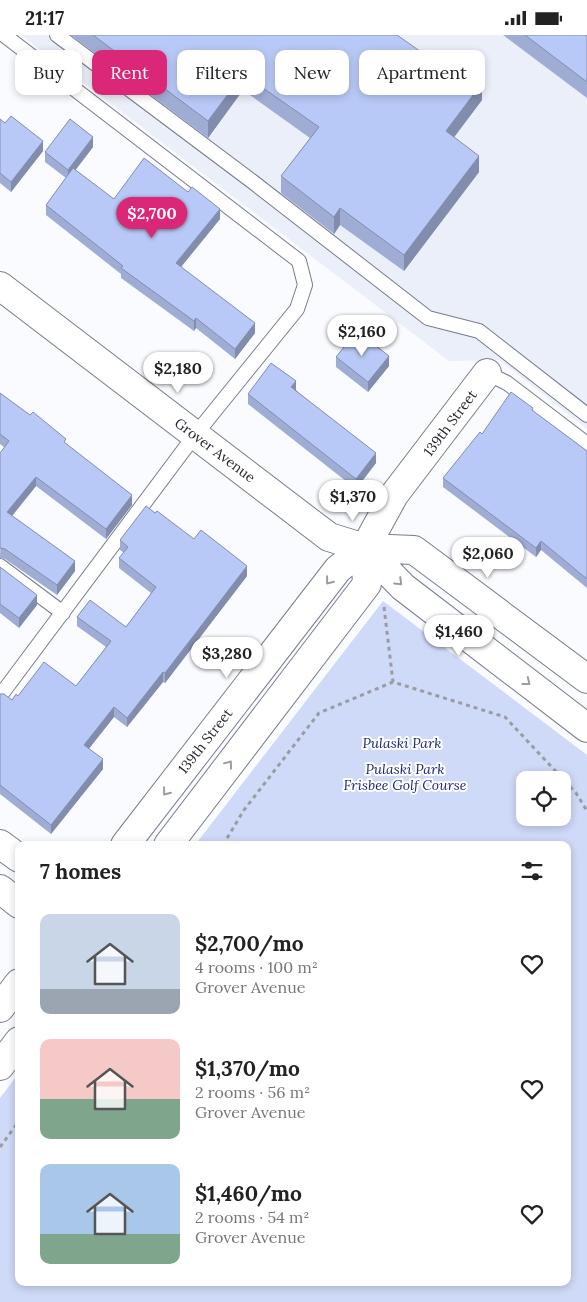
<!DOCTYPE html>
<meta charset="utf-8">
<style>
body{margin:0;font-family:Lora,serif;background:#f6f6f6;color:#222;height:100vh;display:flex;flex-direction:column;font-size:19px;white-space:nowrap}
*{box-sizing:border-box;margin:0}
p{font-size:16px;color:#767676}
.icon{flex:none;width:28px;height:28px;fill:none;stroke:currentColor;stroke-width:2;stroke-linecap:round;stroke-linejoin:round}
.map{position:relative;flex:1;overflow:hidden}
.side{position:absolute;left:15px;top:806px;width:556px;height:445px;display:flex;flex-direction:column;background:#fff;border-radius:10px;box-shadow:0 2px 8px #0003}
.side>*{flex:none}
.top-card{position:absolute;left:15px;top:15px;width:558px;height:45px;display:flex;gap:10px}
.buttons{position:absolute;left:516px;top:736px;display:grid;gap:10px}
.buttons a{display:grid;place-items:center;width:55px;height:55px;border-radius:10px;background:#fff;box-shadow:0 2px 8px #0003;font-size:25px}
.price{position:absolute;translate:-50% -42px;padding:0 11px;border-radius:18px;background:#fff;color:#222;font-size:16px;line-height:32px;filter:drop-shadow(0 1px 2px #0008)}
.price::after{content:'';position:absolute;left:50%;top:30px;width:15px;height:11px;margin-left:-8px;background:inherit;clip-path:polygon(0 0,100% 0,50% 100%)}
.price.active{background:#db2777;color:#fff}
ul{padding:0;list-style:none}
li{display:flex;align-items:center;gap:15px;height:125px;padding:0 25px}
li span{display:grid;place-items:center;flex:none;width:140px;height:100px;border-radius:10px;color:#555}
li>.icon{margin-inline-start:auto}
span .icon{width:60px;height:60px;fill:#fffc;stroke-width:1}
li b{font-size:21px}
h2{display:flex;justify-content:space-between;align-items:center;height:60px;padding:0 25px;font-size:21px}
.chip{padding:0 18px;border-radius:10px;background:#fff;box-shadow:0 2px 8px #0003;font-size:18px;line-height:45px}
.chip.active{background:#db2777;color:#fff}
.status{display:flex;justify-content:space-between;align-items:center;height:35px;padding:0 25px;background:#fff;direction:ltr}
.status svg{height:14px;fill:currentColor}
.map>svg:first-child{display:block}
.built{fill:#ebeff9}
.green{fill:#cfd9f8;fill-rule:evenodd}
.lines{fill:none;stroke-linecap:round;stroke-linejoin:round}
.service-casing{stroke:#777d8d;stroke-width:16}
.minor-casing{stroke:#777d8d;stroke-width:30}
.path{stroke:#9a9ca0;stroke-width:3;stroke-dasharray:4 4;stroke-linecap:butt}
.service{stroke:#fff;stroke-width:14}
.minor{stroke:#fff;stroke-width:28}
.wall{fill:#9fadd4}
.shaded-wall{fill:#828dad}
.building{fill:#b9c9f7;stroke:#828dad}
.oneway{stroke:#9c9da0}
.labels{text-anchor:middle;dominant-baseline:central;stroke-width:4;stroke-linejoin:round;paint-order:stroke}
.street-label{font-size:14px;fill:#24262d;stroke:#fff}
.park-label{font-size:14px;font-style:italic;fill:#1c277b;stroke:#fff}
</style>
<div class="status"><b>21:17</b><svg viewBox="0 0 49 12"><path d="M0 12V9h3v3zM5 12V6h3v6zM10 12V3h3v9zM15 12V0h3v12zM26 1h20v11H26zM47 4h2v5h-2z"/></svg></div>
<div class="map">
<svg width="587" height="1267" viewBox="0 0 587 1267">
<rect width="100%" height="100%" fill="#f9fbfe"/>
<path class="built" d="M 21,0 L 587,0 L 587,394 L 499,325 L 449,326 Z"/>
<path class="green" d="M 383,566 L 587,720 L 587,1267 L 0,1267 L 0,1063 L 19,1038 L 19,1248 L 568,1248 L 568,810 L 195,810 ZM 525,745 L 562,745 L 562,782 L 525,782 Z"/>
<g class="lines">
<defs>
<path id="service" d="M 57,0 L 253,147 L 428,283 L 479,296 L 587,380
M 487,338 L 507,348 L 587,409
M 0,531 L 63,578
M 0,661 L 195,400 L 297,274 L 305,250 L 299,226 L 4,0"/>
<path id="minor" d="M 0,251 L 329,502 L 365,513 L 414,515 L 587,644
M 365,513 L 403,552 L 587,693
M 0,809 L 19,823
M 125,810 L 338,534 L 365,513 L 394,460 L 487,338
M 168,810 L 367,549 L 365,513
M 0,854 L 19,869
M 0,973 L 19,948
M 0,1031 L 19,1006"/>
</defs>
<use href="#service" class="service-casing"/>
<use href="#minor" class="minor-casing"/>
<path class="path" d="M 384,572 L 393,647 L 505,682 L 576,758 L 587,776
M 223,810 L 244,775 L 319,678 L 393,647
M 0,1112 L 19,1086"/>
<use href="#service" class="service"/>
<use href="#minor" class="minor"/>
</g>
<path class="wall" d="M 70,0 L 397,0 L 482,65 L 454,102 L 479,137 L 404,236 L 340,190 L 334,199 L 281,158 L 281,141 L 310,103 L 243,55 L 208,103 Z
M 503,0 L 587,0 L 587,63 Z
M 0,84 L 43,116 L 11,157 L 0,148 Z
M 93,112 L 75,135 L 114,164 L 220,184 L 181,232 L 255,298 L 235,324 L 196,293 L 194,296 L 121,243 L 121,239 L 46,180 L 46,170 L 66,143 L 45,127 L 45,117 Z
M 336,322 L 389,331 L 368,357 L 336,332 Z
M 296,355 L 376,428 L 356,454 L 248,369 L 248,359 Z
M 0,358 L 66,409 L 132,470 L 106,504 L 36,451 L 12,481 L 75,536 L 57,560 L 5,524 L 0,523 L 4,412 L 0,409 Z
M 533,376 L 587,416 L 587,553 L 541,515 L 536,522 L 443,452 L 443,443 Z
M 155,478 L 247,541 L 165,648 L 163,647 L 127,692 L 114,682 L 89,713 L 103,734 L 51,799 L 0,759 L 0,659 L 12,665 L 18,661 L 76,651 L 106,612 L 77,591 L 77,582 L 126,592 L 151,558 L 119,533 L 119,523 L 124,518 L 120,515 L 120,505 Z
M 0,532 L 37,570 L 19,593 L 0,578 Z"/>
<path class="shaded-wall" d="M 243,39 L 243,55 L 208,103 L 208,86 Z
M 482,48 L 482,65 L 446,113 L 446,96 Z
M 93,102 L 93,112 L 68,145 L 68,135 Z
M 43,106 L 43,116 L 11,157 L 11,147 Z
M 479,121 L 479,137 L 404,236 L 404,220 Z
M 340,173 L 340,190 L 334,199 L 334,182 Z
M 220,174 L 220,184 L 176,238 L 176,228 Z
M 196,283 L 196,293 L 194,296 L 194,286 Z
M 255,288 L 255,298 L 235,324 L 235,314 Z
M 389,321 L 389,331 L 368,357 L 368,347 Z
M 296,346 L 296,356 L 291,352 Z
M 376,418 L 376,428 L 356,454 L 356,444 Z
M 36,442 L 36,451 L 7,487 L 7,477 Z
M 132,460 L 132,470 L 106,504 L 106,494 Z
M 541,506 L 541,515 L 536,522 L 536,513 Z
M 75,526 L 75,536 L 57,560 L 57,550 Z
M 247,531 L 247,541 L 165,648 L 165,638 Z
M 37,560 L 37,570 L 19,593 L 19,583 Z
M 163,637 L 163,647 L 127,692 L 127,683 Z
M 114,672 L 114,682 L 84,720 L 84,710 Z
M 103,724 L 103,734 L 51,799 L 51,790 Z"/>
<path class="building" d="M 93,0 L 397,0 L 451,38 L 457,30 L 482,48 L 446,96 L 479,121 L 404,220 L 340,173 L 334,182 L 281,141 L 319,92 L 243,39 L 208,86 Z
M 525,0 L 587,0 L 587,47 Z
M 11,81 L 43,106 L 11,147 L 0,138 L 0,84 L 5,88 Z
M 70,84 L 93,102 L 68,135 L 45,117 Z
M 144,123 L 188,157 L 192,152 L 220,174 L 176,228 L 255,288 L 235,314 L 196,283 L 194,286 L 121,233 L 123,231 L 46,170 L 73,133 L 114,164 Z
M 357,296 L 389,321 L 368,347 L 336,322 Z
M 271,328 L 296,346 L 291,352 L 376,418 L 356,444 L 248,359 Z
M 511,357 L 533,373 L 532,375 L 587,416 L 587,544 L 541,506 L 536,513 L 443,443 L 480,397 L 482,399 Z
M 0,358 L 30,380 L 33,377 L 66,404 L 64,407 L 132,460 L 106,494 L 36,442 L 7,477 L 75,526 L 57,550 L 5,514 L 0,513 L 0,418 L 9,406 L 0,399 Z
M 146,471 L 155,478 L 157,476 L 194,504 L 201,495 L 247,531 L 165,638 L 163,637 L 127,683 L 114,672 L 84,710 L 103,724 L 51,790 L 0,750 L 0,659 L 4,659 L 12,665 L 16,659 L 18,661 L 44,627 L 76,651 L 111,606 L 77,582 L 90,565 L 126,592 L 156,552 L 119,523 L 128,512 L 120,505 Z
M 0,532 L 37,560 L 19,583 L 0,569 Z"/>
<defs><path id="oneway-chevron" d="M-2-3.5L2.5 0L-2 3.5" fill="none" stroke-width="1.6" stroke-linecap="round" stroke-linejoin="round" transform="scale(1.25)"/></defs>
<g class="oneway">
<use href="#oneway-chevron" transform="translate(329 546) rotate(128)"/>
<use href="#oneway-chevron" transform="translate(399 547) rotate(44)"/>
<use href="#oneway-chevron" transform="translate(527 647) rotate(38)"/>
<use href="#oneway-chevron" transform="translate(229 729) rotate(-53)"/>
<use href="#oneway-chevron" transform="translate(166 757) rotate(128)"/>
</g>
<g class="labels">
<g class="street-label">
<text transform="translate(450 388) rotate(-53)">139th Street</text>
<text transform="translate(215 415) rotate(37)">Grover Avenue</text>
<text transform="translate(205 706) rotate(-52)">139th Street</text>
</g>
<g class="park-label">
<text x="402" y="708">Pulaski Park</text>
<text x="405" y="734">Pulaski Park<tspan x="405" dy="16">Frisbee Golf Course</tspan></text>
</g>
</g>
</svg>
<div class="buttons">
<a><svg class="icon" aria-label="locate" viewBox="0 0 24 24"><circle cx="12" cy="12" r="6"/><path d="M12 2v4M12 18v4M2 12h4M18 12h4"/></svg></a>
</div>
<b class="price active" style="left:152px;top:204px">$2,700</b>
<b class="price" style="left:362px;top:322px">$2,160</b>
<b class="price" style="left:178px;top:359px">$2,180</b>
<b class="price" style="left:353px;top:487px">$1,370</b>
<b class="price" style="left:488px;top:544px">$2,060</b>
<b class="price" style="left:459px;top:622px">$1,460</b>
<b class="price" style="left:227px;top:644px">$3,280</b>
<div class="top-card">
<a class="chip">Buy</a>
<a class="chip active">Rent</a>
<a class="chip">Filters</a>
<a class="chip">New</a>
<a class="chip">Apartment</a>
</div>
<section class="side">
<h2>7 homes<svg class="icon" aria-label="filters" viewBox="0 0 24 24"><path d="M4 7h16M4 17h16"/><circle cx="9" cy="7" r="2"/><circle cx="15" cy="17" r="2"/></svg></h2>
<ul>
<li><span style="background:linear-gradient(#c9d6e8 75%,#9aa5b1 0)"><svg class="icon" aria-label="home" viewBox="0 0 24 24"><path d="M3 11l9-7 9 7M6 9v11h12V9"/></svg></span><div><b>$2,700/mo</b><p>4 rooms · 100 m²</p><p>Grover Avenue</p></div><svg class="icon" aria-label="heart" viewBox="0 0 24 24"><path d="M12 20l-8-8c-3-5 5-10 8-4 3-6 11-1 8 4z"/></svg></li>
<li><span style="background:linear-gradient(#f6c9c9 60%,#7fa58c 0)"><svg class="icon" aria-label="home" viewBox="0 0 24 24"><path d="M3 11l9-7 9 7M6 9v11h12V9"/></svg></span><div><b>$1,370/mo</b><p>2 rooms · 56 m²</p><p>Grover Avenue</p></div><svg class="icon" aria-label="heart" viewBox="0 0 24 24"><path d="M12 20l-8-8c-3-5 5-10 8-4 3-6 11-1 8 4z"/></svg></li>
<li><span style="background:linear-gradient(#a9c7e8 70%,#7fa58c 0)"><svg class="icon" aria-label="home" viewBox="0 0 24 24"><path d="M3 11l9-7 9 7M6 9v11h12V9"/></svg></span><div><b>$1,460/mo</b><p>2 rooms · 54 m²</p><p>Grover Avenue</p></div><svg class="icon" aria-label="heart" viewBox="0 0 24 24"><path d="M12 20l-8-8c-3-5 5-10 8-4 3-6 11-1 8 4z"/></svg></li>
</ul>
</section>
</div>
